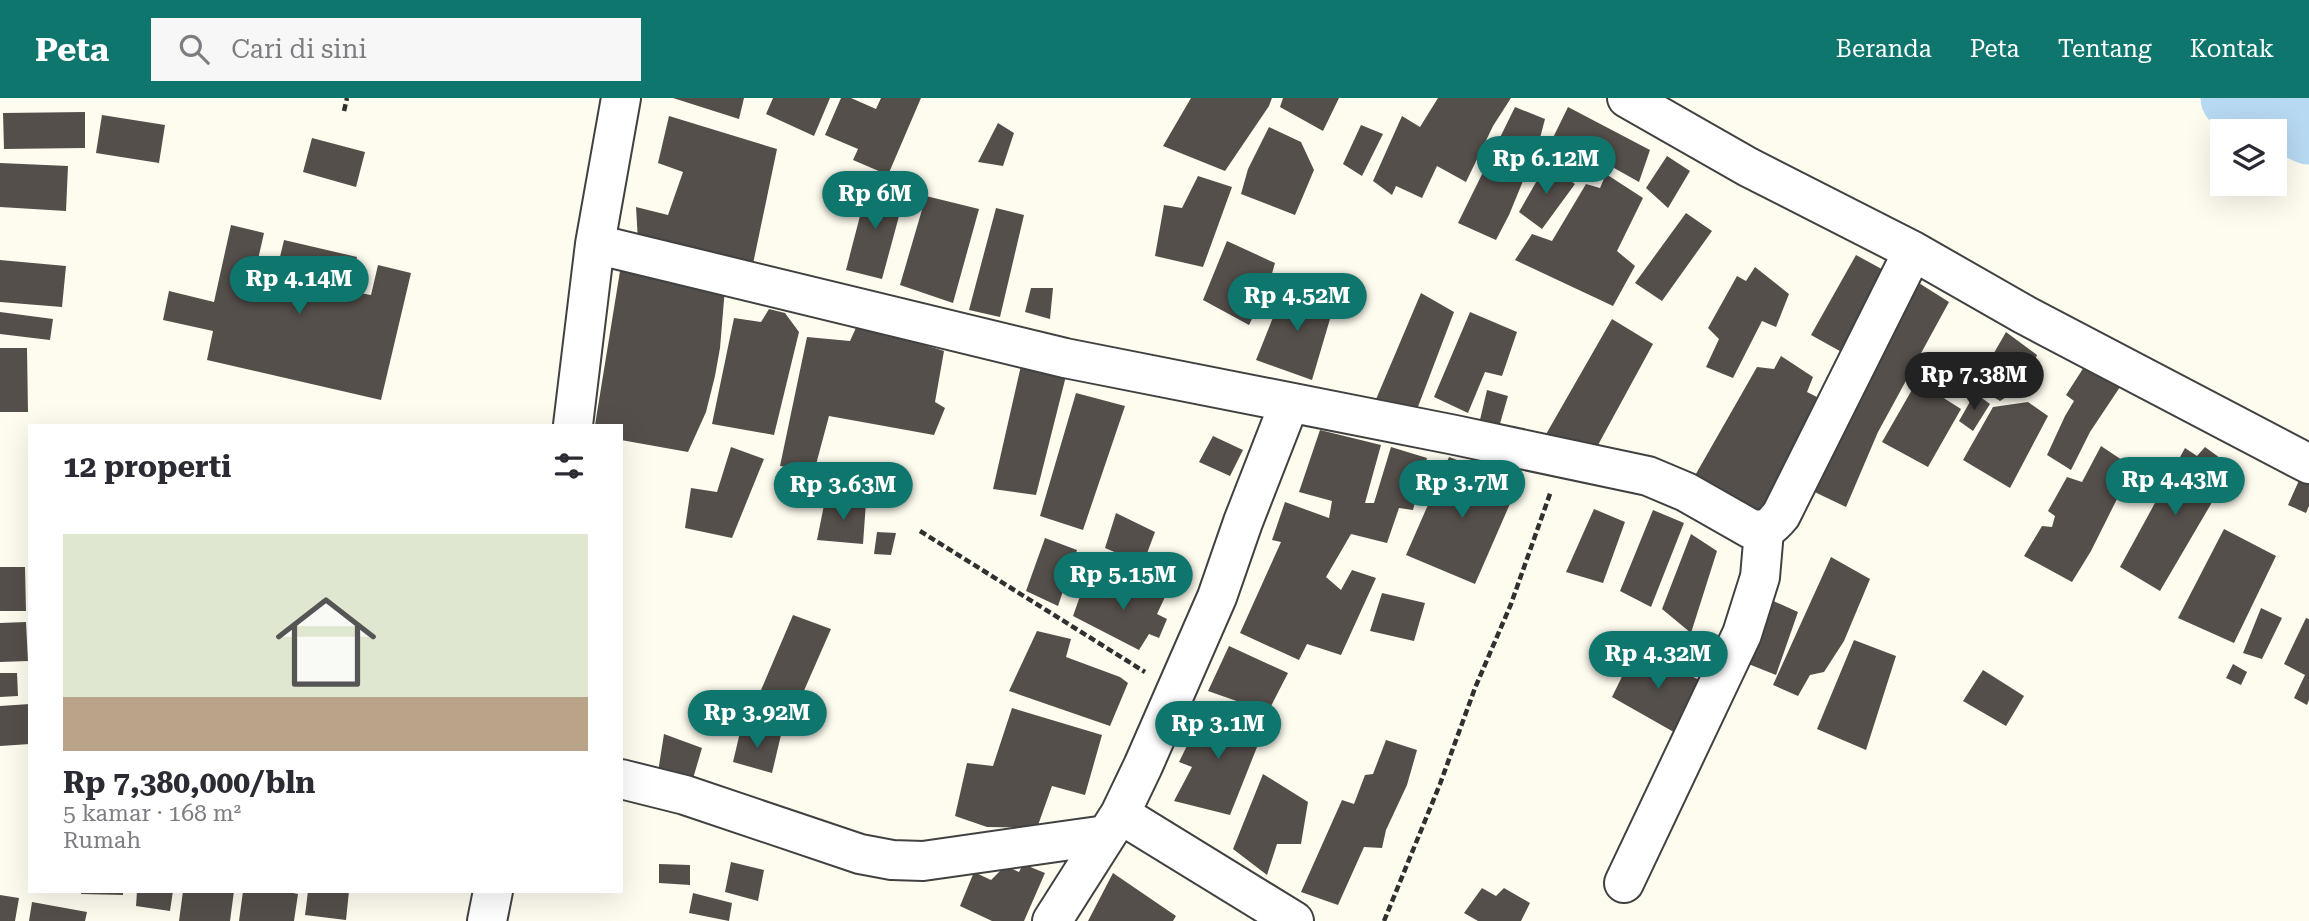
<!DOCTYPE html>
<html lang="id">
<meta charset="utf-8">
<style>
body{margin:0;font-family:"Roboto Serif",serif;background:#f7f7f7;color:#2b2b33;height:100vh;display:flex;flex-direction:column;font-size:26px;white-space:nowrap}
*{box-sizing:border-box;margin:0}
p{font-size:23px;color:#7c7c81}
.icon{flex:none;width:38px;height:38px;fill:none;stroke:currentColor;stroke-width:2;stroke-linecap:round;stroke-linejoin:round}
.map{position:relative;flex:1;overflow:hidden}
.drawer{position:absolute;left:28px;top:326px;width:595px;height:469px;display:flex;flex-direction:column;background:#fff;border-radius:0px;box-shadow:0 7px 28px #0002}
.drawer>*{flex:none}
.tools{position:absolute;left:2210px;top:21px;display:grid;gap:14px}
.tools a{display:grid;place-items:center;width:77px;height:77px;border-radius:0px;background:#fff;box-shadow:0 7px 28px #0002;font-size:35px}
.price{position:absolute;translate:-50% -60px;padding:0 16px;border-radius:24px;background:#0f766e;color:#fff;font-size:23px;line-height:46px;filter:drop-shadow(0 2px 4px #0008)}
.price::after{content:'';position:absolute;left:50%;top:42px;width:21px;height:16px;margin-left:-10px;background:inherit;clip-path:polygon(0 0,100% 0,50% 100%)}
.price.active{background:#222;color:#fff}
ul{padding:0;list-style:none}
li{display:grid;align-content:center;gap:14px;height:371px;padding:0 35px}
li span{display:grid;place-items:center;height:217px;border-radius:0px;color:#555}
li>.icon{margin-inline-start:auto}
span .icon{width:126px;height:126px;fill:#fffc;stroke-width:1}
li b{font-size:30px}
h2{display:flex;justify-content:space-between;align-items:center;height:84px;padding:0 35px;font-size:30px}
header{display:flex;align-items:center;gap:42px;box-sizing:border-box;height:98px;padding:0 35px;background:#0f766e;color:#fff}
header strong{font-size:33px}
nav{display:flex;gap:38px;margin-inline-start:auto;font-size:24px}
.search{width:490px;height:63px;background:#f7f7f7;display:flex;align-items:center;gap:18px;box-sizing:border-box;padding:0 24px;border-radius:0px;color:#7c7c81;font-size:26px}
.map>svg:first-child{display:block}
.lines{fill:none;stroke-linecap:round;stroke-linejoin:round}
.river{stroke:#b7d9f2;stroke-width:65}
.building{fill:#554f4b}
.minor-casing{stroke:#414141;stroke-width:42}
.path{stroke:#303030;stroke-width:4.5;stroke-dasharray:7 3.5;stroke-linecap:butt}
.minor{stroke:#fff;stroke-width:38}
</style>
<header>
<strong>Peta</strong>
<div class="search"><svg class="icon" aria-label="search" viewBox="0 0 24 24"><circle cx="10" cy="10" r="6"/><path d="M15 15l6 6"/></svg>Cari di sini</div>
<nav><a>Beranda</a><a>Peta</a><a>Tentang</a><a>Kontak</a></nav>
</header>
<div class="map">
<svg width="2309" height="823" viewBox="0 0 2309 823">
<rect width="100%" height="100%" fill="#fefcef"/>
<g class="lines">
<path class="river" d="M 2233,0 L 2309,34"/>
</g>
<path class="building" d="M 673,0 L 744,0 L 739,21 Z
M 773,0 L 830,0 L 814,38 L 766,16 Z
M 841,0 L 851,0 L 876,11 L 881,0 L 921,0 L 888,77 L 853,62 L 858,51 L 825,37 Z
M 1191,0 L 1272,0 L 1269,8 L 1225,73 L 1163,48 Z
M 1283,0 L 1339,0 L 1323,33 L 1280,9 Z
M 1438,0 L 1511,0 L 1493,28 L 1466,84 L 1437,68 L 1422,100 L 1396,88 L 1392,97 L 1373,83 L 1402,18 L 1420,29 Z
M 1515,9 L 1545,21 L 1539,44 L 1509,117 L 1496,142 L 1458,125 Z
M 1568,9 L 1650,52 L 1639,84 L 1598,61 L 1583,79 L 1548,50 Z
M 85,14 L 85,50 L 4,51 L 3,15 Z
M 102,17 L 165,27 L 159,65 L 96,55 Z
M 669,18 L 777,51 L 753,166 L 638,143 L 636,109 L 668,117 L 683,74 L 658,65 Z
M 998,25 L 1014,35 L 1003,68 L 978,64 Z
M 1361,27 L 1383,36 L 1362,78 L 1343,66 Z
M 1269,29 L 1301,44 L 1314,72 L 1295,117 L 1241,96 L 1248,71 Z
M 312,40 L 365,54 L 356,89 L 303,74 Z
M 1667,58 L 1690,73 L 1668,110 L 1646,90 Z
M 0,65 L 68,68 L 66,113 L 0,109 Z
M 1547,65 L 1575,86 L 1542,131 L 1519,114 Z
M 1606,76 L 1643,100 L 1617,153 L 1635,168 L 1613,208 L 1515,162 L 1532,136 L 1552,143 L 1586,86 L 1600,90 Z
M 1198,78 L 1232,89 L 1203,169 L 1155,158 L 1164,107 L 1182,110 Z
M 869,83 L 905,96 L 882,181 L 846,172 Z
M 926,98 L 979,111 L 953,205 L 900,187 Z
M 996,110 L 1024,117 L 1000,219 L 969,212 Z
M 1686,115 L 1712,133 L 1662,203 L 1635,185 Z
M 231,127 L 264,135 L 255,175 L 275,180 L 284,142 L 357,159 L 349,193 L 371,197 L 378,167 L 411,175 L 381,302 L 207,262 L 213,233 L 163,222 L 169,193 L 214,204 Z
M 1227,143 L 1275,165 L 1269,186 L 1249,227 L 1203,202 Z
M 1856,157 L 1889,175 L 1847,257 L 1811,237 Z
M 0,162 L 66,168 L 62,209 L 0,204 Z
M 621,167 L 725,190 L 720,250 L 715,278 L 706,314 L 688,354 L 621,342 L 621,327 L 595,327 Z
M 1755,169 L 1789,196 L 1776,229 L 1762,223 L 1733,280 L 1706,269 L 1719,241 L 1708,230 L 1737,178 L 1746,183 Z
M 1911,180 L 1949,204 L 1878,334 L 1846,409 L 1802,388 Z
M 1286,187 L 1335,204 L 1312,282 L 1256,262 Z
M 1031,190 L 1053,190 L 1050,221 L 1025,214 Z
M 1421,195 L 1454,214 L 1416,314 L 1374,306 Z
M 769,211 L 785,215 L 799,234 L 774,337 L 712,326 L 734,220 L 761,224 Z
M 0,214 L 53,221 L 50,242 L 0,236 Z
M 1470,214 L 1517,234 L 1502,278 L 1485,274 L 1468,315 L 1434,299 Z
M 1612,221 L 1653,246 L 1598,347 L 1545,338 Z
M 859,223 L 896,238 L 944,253 L 935,304 L 945,310 L 934,337 L 829,318 L 814,374 L 780,368 L 807,239 L 850,243 Z
M 2006,234 L 2037,257 L 2022,289 L 2000,303 L 1975,288 Z
M 0,250 L 27,250 L 28,314 L 0,314 Z
M 1781,258 L 1813,279 L 1807,294 L 1817,299 L 1760,418 L 1689,388 L 1757,269 L 1774,271 Z
M 1022,263 L 1068,270 L 1036,397 L 993,391 Z
M 2084,269 L 2120,289 L 2090,334 L 2071,372 L 2047,357 L 2065,318 L 2074,303 L 2066,297 Z
M 1917,283 L 1961,311 L 1928,369 L 1882,344 Z
M 1487,292 L 1508,298 L 1499,329 L 1479,326 Z
M 1076,295 L 1125,308 L 1083,432 L 1040,418 Z
M 1975,295 L 1990,306 L 1973,333 L 1959,323 Z
M 2028,304 L 2048,318 L 2010,390 L 1963,362 L 1993,309 Z
M 1320,332 L 1381,347 L 1365,405 L 1374,405 L 1391,349 L 1427,360 L 1413,412 L 1399,410 L 1387,445 L 1351,436 L 1326,479 L 1341,492 L 1352,472 L 1376,480 L 1341,557 L 1307,546 L 1299,562 L 1240,535 L 1281,444 L 1272,442 L 1285,404 L 1329,420 L 1332,403 L 1299,394 Z
M 1213,338 L 1243,352 L 1230,378 L 1199,364 Z
M 2101,348 L 2122,362 L 2118,369 L 2129,377 L 2091,453 L 2072,484 L 2024,458 L 2042,428 L 2052,429 L 2055,418 L 2048,413 L 2067,379 L 2082,384 Z
M 731,349 L 764,361 L 732,440 L 685,430 L 691,390 L 717,394 Z
M 2205,349 L 2220,360 L 2218,366 L 2228,377 L 2160,493 L 2120,469 L 2185,350 L 2197,358 Z
M 1449,359 L 1519,385 L 1475,486 L 1406,457 Z
M 2301,378 L 2309,382 L 2309,408 L 2306,415 L 2288,407 Z
M 825,402 L 866,404 L 863,446 L 817,442 Z
M 1594,411 L 1625,424 L 1603,485 L 1566,474 Z
M 1653,412 L 1684,425 L 1651,509 L 1620,493 Z
M 1116,415 L 1155,434 L 1143,466 L 1105,450 Z
M 2224,431 L 2276,458 L 2234,545 L 2178,520 Z
M 877,434 L 896,435 L 891,457 L 874,456 Z
M 1691,436 L 1717,453 L 1691,535 L 1662,511 Z
M 1045,440 L 1077,452 L 1058,508 L 1026,493 Z
M 1831,459 L 1870,481 L 1844,543 L 1824,574 L 1810,577 L 1798,598 L 1773,587 Z
M 0,469 L 25,469 L 26,513 L 0,513 Z
M 1127,479 L 1165,499 L 1157,516 L 1167,521 L 1159,540 L 1149,536 L 1139,552 L 1073,518 L 1085,484 L 1116,496 Z
M 1382,495 L 1425,505 L 1414,543 L 1370,533 Z
M 1758,496 L 1798,514 L 1776,577 L 1736,561 Z
M 2261,510 L 2282,520 L 2262,561 L 2243,555 Z
M 793,517 L 831,531 L 799,604 L 761,592 Z
M 2306,520 L 2309,521 L 2309,602 L 2307,607 L 2294,600 L 2305,577 L 2284,566 Z
M 26,524 L 28,563 L 0,564 L 0,525 Z
M 1037,533 L 1071,541 L 1066,559 L 1120,579 L 1128,585 L 1110,628 L 1009,593 Z
M 1854,542 L 1896,558 L 1866,652 L 1817,631 Z
M 1229,548 L 1288,575 L 1268,614 L 1208,593 Z
M 1636,550 L 1705,585 L 1679,637 L 1612,599 Z
M 2233,566 L 2247,574 L 2241,587 L 2226,580 Z
M 1983,572 L 2024,598 L 2006,628 L 1963,603 Z
M 0,575 L 17,575 L 18,598 L 0,599 Z
M 30,606 L 30,646 L 0,648 L 0,608 Z
M 1012,610 L 1102,637 L 1085,697 L 1052,688 L 1037,730 L 987,729 L 955,718 L 967,665 L 993,668 Z
M 1205,611 L 1265,629 L 1230,717 L 1174,703 L 1192,669 L 1179,664 Z
M 741,630 L 781,637 L 772,675 L 733,664 Z
M 664,636 L 702,650 L 692,684 L 658,674 Z
M 1386,642 L 1417,652 L 1407,687 L 1386,732 L 1382,750 L 1364,749 L 1338,807 L 1301,794 L 1342,702 L 1354,706 L 1365,677 L 1373,676 Z
M 1263,676 L 1308,704 L 1301,746 L 1277,746 L 1267,777 L 1233,751 Z
M 731,764 L 764,772 L 758,803 L 725,794 Z
M 659,766 L 690,767 L 690,787 L 659,785 Z
M 1023,766 L 1045,775 L 1024,823 L 992,823 L 960,808 L 974,774 L 991,782 L 1005,768 L 1019,774 Z
M 1113,775 L 1176,818 L 1173,823 L 1088,823 Z
M 1482,790 L 1496,798 L 1504,790 L 1530,805 L 1521,823 L 1478,823 L 1464,815 Z
M 81,793 L 123,793 L 123,797 L 81,796 Z
M 137,793 L 173,793 L 170,813 L 136,808 Z
M 183,793 L 234,793 L 230,823 L 179,823 Z
M 243,793 L 284,793 L 298,796 L 294,823 L 239,823 Z
M 308,793 L 349,793 L 346,822 L 305,817 Z
M 693,795 L 732,805 L 729,823 L 689,815 Z
M 0,797 L 19,800 L 15,823 L 0,823 Z
M 32,804 L 87,814 L 85,823 L 29,823 Z"/>
<g class="lines">
<defs>
<path id="minor" d="M 1627,0 L 1748,69 L 1913,153 L 2025,217 L 2309,366
M 595,146 L 1065,260 L 1455,337 L 1648,378 L 1686,394 L 1751,431 C 1767,433 1771,429 1781,417 L 1913,153
M 573,327 L 595,146 L 621,0
M 621,681 L 685,697 L 860,756 L 892,762 L 923,763 L 1106,737
M 1120,716 L 1294,823
M 1624,785 L 1742,536 L 1760,479 L 1764,433
M 487,823 L 493,793
M 1052,823 L 1120,716 L 1143,668 L 1217,499 L 1243,424 L 1289,306"/>
</defs>
<use href="#minor" class="minor-casing"/>
<path class="path" d="M 344,13 L 347,0
M 920,433 L 1145,574
M 1384,823 L 1440,686 L 1475,590 L 1511,506 L 1551,393"/>
<use href="#minor" class="minor"/>
</g>
</svg>
<div class="tools">
<a><svg class="icon" aria-label="layers" viewBox="0 0 24 24"><path d="M12 4l9 5-9 5-9-5zM3 14l9 5 9-5"/></svg></a>
</div>
<b class="price" style="left:1546px;top:98px">Rp 6.12M</b>
<b class="price" style="left:875px;top:133px">Rp 6M</b>
<b class="price" style="left:299px;top:218px">Rp 4.14M</b>
<b class="price" style="left:1297px;top:235px">Rp 4.52M</b>
<b class="price active" style="left:1974px;top:314px">Rp 7.38M</b>
<b class="price" style="left:2175px;top:419px">Rp 4.43M</b>
<b class="price" style="left:1462px;top:422px">Rp 3.7M</b>
<b class="price" style="left:843px;top:424px">Rp 3.63M</b>
<b class="price" style="left:1123px;top:514px">Rp 5.15M</b>
<b class="price" style="left:1658px;top:593px">Rp 4.32M</b>
<b class="price" style="left:757px;top:652px">Rp 3.92M</b>
<b class="price" style="left:1218px;top:663px">Rp 3.1M</b>
<section class="drawer">
<h2>12 properti<svg class="icon" aria-label="filters" viewBox="0 0 24 24"><path d="M4 7h16M4 17h16"/><circle cx="9" cy="7" r="2"/><circle cx="15" cy="17" r="2"/></svg></h2>
<ul>
<li><span style="background:linear-gradient(#dfe7d0 75%,#b9a48a 0)"><svg class="icon" aria-label="home" viewBox="0 0 24 24"><path d="M3 11l9-7 9 7M6 9v11h12V9"/></svg></span><div><b>Rp 7,380,000/bln</b><p>5 kamar · 168 m²</p><p>Rumah</p></div></li>
</ul>
</section>
</div>
